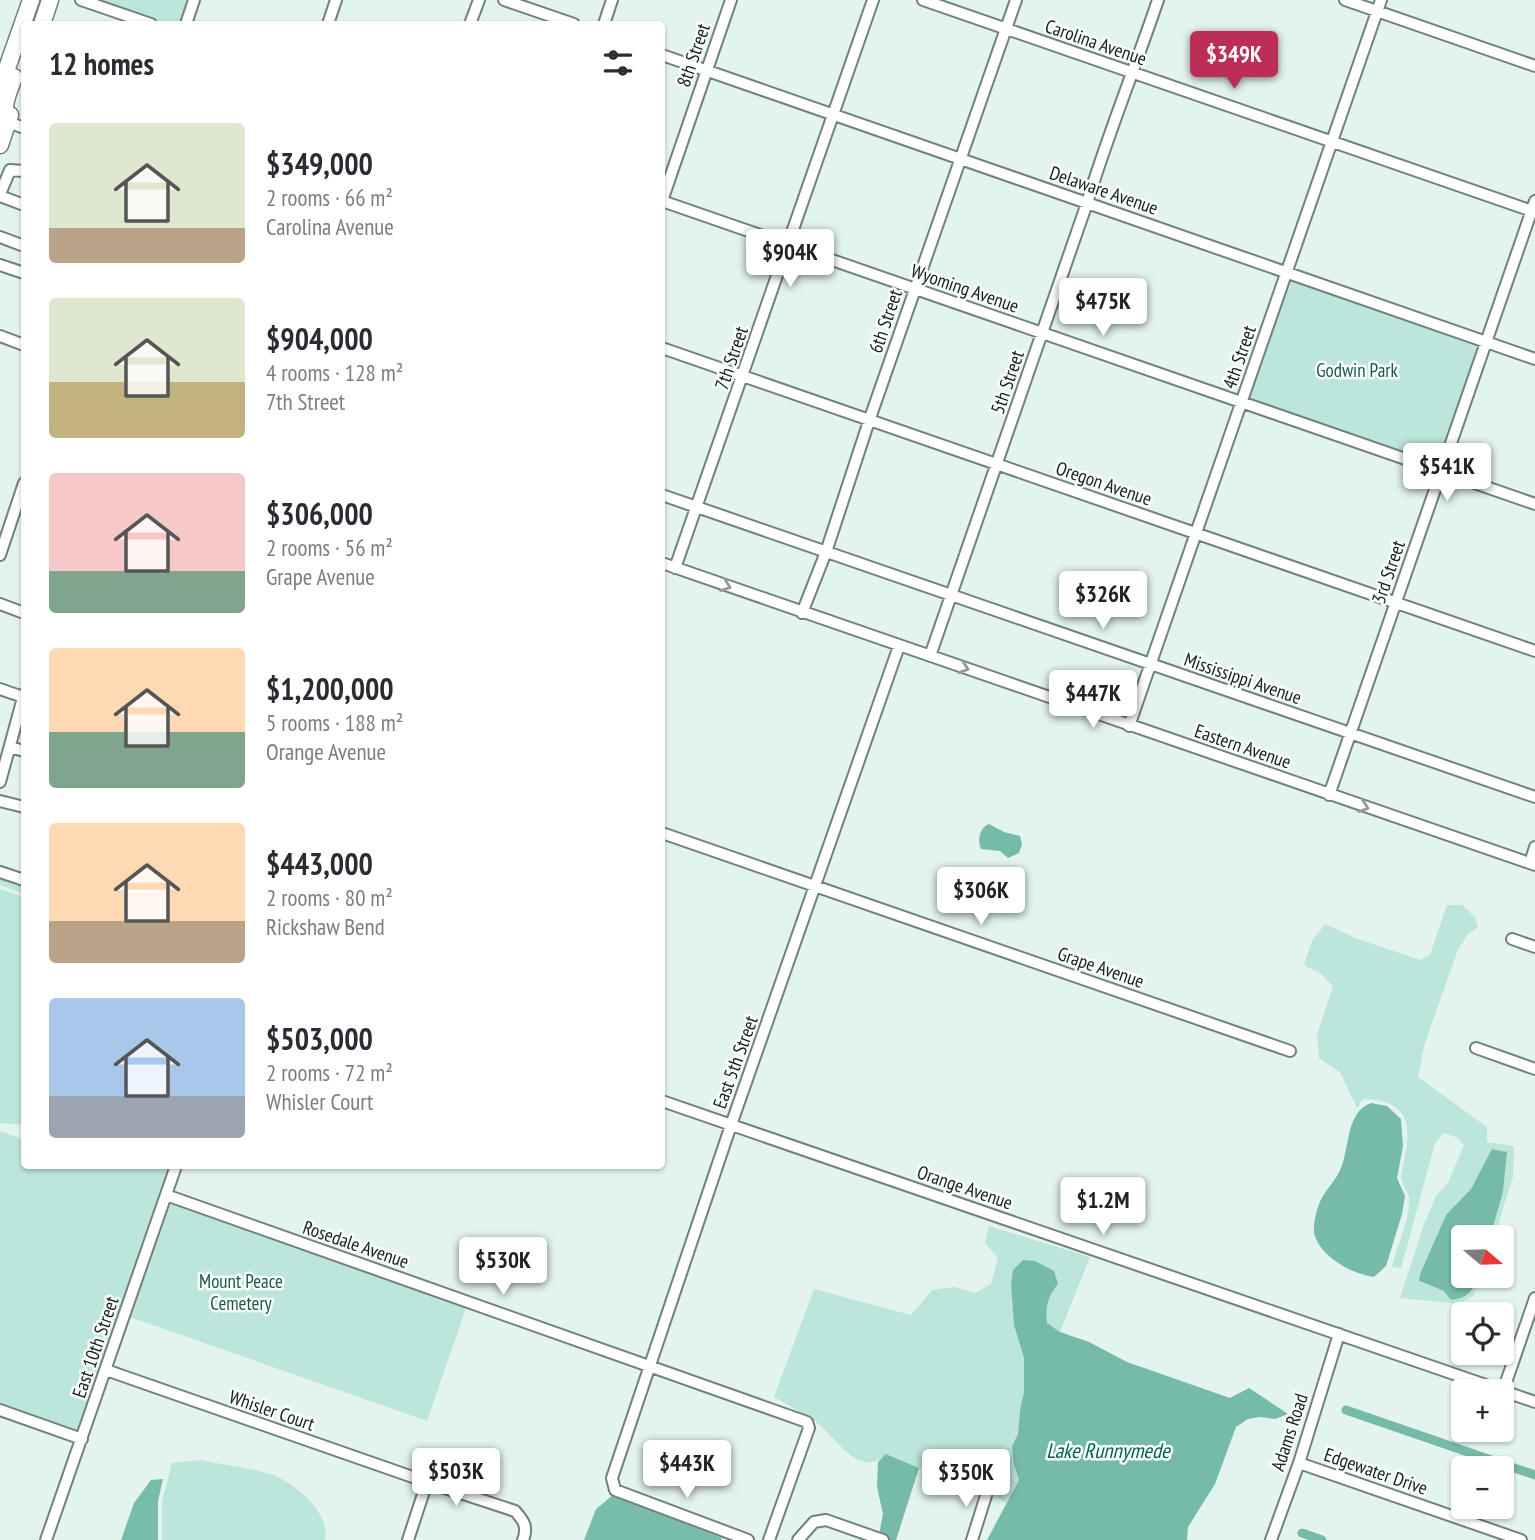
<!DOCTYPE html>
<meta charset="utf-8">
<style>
body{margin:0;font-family:"PT Sans Narrow",sans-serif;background:#f2f2f3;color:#2b2b33;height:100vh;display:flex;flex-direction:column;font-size:26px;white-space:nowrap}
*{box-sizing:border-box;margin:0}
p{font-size:23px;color:#7c7c81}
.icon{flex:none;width:38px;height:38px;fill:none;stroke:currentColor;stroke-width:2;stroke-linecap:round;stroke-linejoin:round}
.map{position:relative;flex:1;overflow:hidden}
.panel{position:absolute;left:21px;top:21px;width:644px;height:1148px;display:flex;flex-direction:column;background:#fff;border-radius:7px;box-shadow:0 2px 5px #0004}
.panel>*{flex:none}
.needle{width:46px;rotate:109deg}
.fabs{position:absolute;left:1451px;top:1225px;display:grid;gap:14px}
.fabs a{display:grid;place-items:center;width:63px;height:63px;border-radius:7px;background:#fff;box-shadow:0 2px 5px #0004;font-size:35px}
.price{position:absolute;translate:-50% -60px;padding:0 16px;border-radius:7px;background:#fff;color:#222;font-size:23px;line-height:46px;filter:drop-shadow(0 2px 4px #0008)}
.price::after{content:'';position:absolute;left:50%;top:42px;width:21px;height:16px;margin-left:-10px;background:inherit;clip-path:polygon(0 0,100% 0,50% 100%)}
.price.current{background:#bc2d57;color:#fff}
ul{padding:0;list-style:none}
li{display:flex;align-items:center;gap:21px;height:175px;padding:0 28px}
li span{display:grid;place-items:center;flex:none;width:196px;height:140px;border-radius:7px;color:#555}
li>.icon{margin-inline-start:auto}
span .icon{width:84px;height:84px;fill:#fffc;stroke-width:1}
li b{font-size:30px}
h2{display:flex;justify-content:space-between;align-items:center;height:84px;padding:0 28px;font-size:30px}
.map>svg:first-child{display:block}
.green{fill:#bce5db}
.forest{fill:#78bcac}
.water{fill:#76baaa}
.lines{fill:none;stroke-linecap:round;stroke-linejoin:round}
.canal{stroke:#76baaa;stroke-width:9}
.minor-casing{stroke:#72817d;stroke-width:14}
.highway-casing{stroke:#72817d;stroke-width:19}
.minor{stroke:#fff;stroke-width:10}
.highway{stroke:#fff;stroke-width:16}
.oneway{stroke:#979a99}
.labels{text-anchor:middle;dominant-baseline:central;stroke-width:5;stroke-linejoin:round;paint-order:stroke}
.street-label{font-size:19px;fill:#181e1d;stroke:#f8fefc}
.park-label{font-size:19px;fill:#1e564b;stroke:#f8fefc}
.water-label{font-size:21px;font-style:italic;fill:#006254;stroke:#f8fefc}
</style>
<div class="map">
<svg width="1535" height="1540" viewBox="0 0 1535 1540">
<rect width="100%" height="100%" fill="#e3f4ef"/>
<path class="green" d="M 102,0 L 190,0 L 181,24 L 164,24 L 101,3 Z
M 1293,281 L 1476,346 L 1478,352 L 1438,465 L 1253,403 L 1249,395 L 1287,284 Z
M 0,874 L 24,883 L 24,894 L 0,885 Z
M 0,889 L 24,897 L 24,1125 L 0,1123 Z
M 1447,905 L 1462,905 L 1475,917 L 1478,927 L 1468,934 L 1458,949 L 1424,1046 L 1418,1077 L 1487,1127 L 1487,1142 L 1508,1145 L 1514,1147 L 1513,1177 L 1494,1237 L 1490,1237 L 1503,1192 L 1507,1152 L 1493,1149 L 1471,1189 L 1446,1215 L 1420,1274 L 1419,1282 L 1444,1291 L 1473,1291 L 1479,1276 L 1482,1276 L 1473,1296 L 1460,1304 L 1400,1298 L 1424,1224 L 1436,1196 L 1448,1183 L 1464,1145 L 1458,1138 L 1444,1133 L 1435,1143 L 1401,1268 L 1392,1267 C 1397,1245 1410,1221 1409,1198 C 1408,1191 1402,1185 1401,1178 C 1401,1170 1405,1159 1406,1151 C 1412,1114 1399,1100 1363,1099 L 1357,1108 L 1340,1072 L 1319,1058 L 1317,1035 L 1333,986 L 1321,974 L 1304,965 L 1312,941 L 1325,924 L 1358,939 L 1420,960 L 1430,955 Z
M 0,1131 L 24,1140 L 24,1166 L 170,1166 L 78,1432 L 0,1404 Z
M 169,1203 L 466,1308 L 427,1421 L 130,1317 Z
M 989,1226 L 1090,1257 L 1060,1332 L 1047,1323 C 1045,1306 1048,1297 1058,1284 L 1011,1285 L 1014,1325 L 1024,1358 L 1024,1392 L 1020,1410 L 1018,1434 L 1012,1447 L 1014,1465 L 1019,1480 L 1006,1503 L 979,1484 L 936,1469 L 919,1468 L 887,1454 C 859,1480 837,1438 816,1422 C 803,1413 788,1405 774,1397 L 814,1289 L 911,1315 L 932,1290 L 954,1287 L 975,1293 L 991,1284 L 998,1258 L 985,1243 Z
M 200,1460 C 223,1465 248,1467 270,1474 C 293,1481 332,1514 325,1540 L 162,1540 L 162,1502 L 172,1463 Z"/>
<path class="forest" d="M 163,1479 L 158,1501 L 158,1540 L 121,1540 L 134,1503 L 151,1480 Z
M 613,1495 L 722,1538 L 721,1540 L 584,1540 L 596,1509 Z"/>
<path class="water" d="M 989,824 L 1004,832 L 1020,836 L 1022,844 L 1019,853 L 1008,858 L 1000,851 L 981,849 C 977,840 980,827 989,824 Z
M 1371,1103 L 1387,1106 L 1401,1119 L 1403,1146 L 1397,1178 L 1405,1196 L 1402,1214 L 1386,1266 L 1374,1277 C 1353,1274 1322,1258 1315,1236 C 1312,1227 1316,1213 1319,1204 C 1324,1191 1336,1181 1341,1168 C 1350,1146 1346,1112 1371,1103 Z
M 1492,1149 L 1507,1152 L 1503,1192 L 1490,1237 L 1463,1237 L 1463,1276 L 1479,1276 C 1473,1291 1468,1298 1451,1300 L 1444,1291 L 1419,1281 L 1420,1274 L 1446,1215 L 1471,1189 Z
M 1023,1260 L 1035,1261 L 1054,1271 L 1058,1284 C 1048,1297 1045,1306 1047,1323 L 1060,1332 L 1089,1342 L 1127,1362 L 1230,1398 L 1249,1388 L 1288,1414 L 1275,1419 L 1260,1417 L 1248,1419 L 1236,1427 L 1215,1484 L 1188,1527 L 1187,1540 L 987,1540 L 1019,1480 L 1014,1465 L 1012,1446 L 1018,1434 L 1020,1410 L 1024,1392 L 1024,1358 L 1014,1325 L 1011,1285 L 1013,1270 Z
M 886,1454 L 919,1468 L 896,1540 L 878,1540 L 883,1514 L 877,1487 L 878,1462 Z"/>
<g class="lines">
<path class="canal" d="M 1346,1410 L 1535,1475
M 1302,1533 L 1322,1540"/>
<defs>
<path id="minor" d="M 81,0 L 151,24
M 504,0 L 574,24
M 923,0 L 1535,212
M 1345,0 L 1535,66
M 186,24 L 194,0
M 328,24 L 336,0
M 470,24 L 479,0
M 604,24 L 612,0
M 662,55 L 1535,359
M 8,122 L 24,128
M 0,194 L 10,170 L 24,171
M 0,196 L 24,205
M 662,201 L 1535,504
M 662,201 L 731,0
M 0,237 L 24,246
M 0,265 L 24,273
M 0,336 L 24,345
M 662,348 L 1535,651
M 662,495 L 1535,797
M 0,555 L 24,483
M 662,563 L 1535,865
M 675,568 L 873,0
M 0,604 L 24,613
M 802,613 L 826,552 L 869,421 L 1016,0
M 930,656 L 1087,203 C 1108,134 1135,68 1158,0
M 0,689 L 23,697
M 1129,726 L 1381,0
M 10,747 L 24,751
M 0,782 L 24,694
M 1329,795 L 1535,201
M 0,801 L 24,807
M 662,833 L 1290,1051
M 1530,863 L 1535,847
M 0,872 L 24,880
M 1512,939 L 1535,947
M 1476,1048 L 1535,1069
M 662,1101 L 1535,1402
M 166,1195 L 807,1422 L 809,1428 L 769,1540
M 106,1370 L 427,1482
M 1503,1391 L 1535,1298
M 0,1410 L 82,1439
M 1299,1463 L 1521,1540
M 46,1540 L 176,1166
M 408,1540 L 427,1482 L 515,1511 C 524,1521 528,1527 523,1540
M 748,1540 L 615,1490 L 612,1478 L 731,1125 L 899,646
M 798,1540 L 814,1522 L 826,1520 L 883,1540
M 972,1540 L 989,1486
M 1271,1540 L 1299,1463 L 1339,1334"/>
<path id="highway" d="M 42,24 L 50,0
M 0,88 L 31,0
M 8,122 C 0,109 9,91 14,77
M 0,145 L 10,115"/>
</defs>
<use href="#minor" class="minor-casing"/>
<use href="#highway" class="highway-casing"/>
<use href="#minor" class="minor"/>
<use href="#highway" class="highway"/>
</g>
<defs><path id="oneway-chevron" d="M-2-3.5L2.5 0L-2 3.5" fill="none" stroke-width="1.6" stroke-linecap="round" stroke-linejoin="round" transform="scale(1.75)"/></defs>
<g class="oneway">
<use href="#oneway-chevron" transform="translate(726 586) rotate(20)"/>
<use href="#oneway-chevron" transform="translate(964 668) rotate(19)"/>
<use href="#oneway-chevron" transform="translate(1364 807) rotate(19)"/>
</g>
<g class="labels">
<g class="street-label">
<text transform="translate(1096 42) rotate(19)">Carolina Avenue</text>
<text transform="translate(693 55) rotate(-71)">8th Street</text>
<text transform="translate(1104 190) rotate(19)">Delaware Avenue</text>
<text transform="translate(965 288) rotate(19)">Wyoming Avenue</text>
<text transform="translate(885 321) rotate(-71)">6th Street</text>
<text transform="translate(1239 357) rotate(-71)">4th Street</text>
<text transform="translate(731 358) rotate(-71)">7th Street</text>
<text transform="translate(1007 382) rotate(-71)">5th Street</text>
<text transform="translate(1104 483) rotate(19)">Oregon Avenue</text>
<text transform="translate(1388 572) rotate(-71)">3rd Street</text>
<text transform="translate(1243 678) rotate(19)">Mississippi Avenue</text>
<text transform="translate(1243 746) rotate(19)">Eastern Avenue</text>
<text transform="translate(1101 967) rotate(19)">Grape Avenue</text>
<text transform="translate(735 1062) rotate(-70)">East 5th Street</text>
<text transform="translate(965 1187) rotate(19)">Orange Avenue</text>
<text transform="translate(356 1244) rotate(19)">Rosedale Avenue</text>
<text transform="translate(95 1347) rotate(-71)">East 10th Street</text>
<text transform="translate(272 1410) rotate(19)">Whisler Court</text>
<text transform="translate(1289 1432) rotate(-72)">Adams Road</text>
<text transform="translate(1376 1471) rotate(19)">Edgewater Drive</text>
</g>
<g class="park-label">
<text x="1357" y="370">Godwin Park</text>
<text x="241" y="1281">Mount Peace<tspan x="241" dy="22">Cemetery</tspan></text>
</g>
<g class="water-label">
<text x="1108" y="1450">Lake Runnymede</text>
</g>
</g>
</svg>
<div class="fabs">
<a><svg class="needle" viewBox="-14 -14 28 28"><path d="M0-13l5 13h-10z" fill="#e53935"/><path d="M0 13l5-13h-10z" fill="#7c7c81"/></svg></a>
<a><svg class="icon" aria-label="locate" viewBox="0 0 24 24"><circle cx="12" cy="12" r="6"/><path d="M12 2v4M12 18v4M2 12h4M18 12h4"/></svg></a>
<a>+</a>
<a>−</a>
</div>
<b class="price current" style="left:1234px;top:91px">$349K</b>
<b class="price" style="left:790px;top:289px">$904K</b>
<b class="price" style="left:1103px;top:338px">$475K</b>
<b class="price" style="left:1447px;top:503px">$541K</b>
<b class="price" style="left:1103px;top:631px">$326K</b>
<b class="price" style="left:1093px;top:730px">$447K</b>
<b class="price" style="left:981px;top:927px">$306K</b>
<b class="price" style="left:1103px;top:1237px">$1.2M</b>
<b class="price" style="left:503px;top:1297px">$530K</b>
<b class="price" style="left:687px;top:1500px">$443K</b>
<b class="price" style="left:456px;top:1508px">$503K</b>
<b class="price" style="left:966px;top:1509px">$350K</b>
<section class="panel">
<h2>12 homes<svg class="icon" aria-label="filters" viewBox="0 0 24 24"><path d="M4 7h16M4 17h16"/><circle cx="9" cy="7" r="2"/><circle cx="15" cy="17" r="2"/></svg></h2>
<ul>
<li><span style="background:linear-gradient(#dfe7d0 75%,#b9a48a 0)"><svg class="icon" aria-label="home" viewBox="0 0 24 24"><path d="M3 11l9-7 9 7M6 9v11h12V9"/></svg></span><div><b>$349,000</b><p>2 rooms · 66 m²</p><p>Carolina Avenue</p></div></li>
<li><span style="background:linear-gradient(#dfe7d0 60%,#c2b280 0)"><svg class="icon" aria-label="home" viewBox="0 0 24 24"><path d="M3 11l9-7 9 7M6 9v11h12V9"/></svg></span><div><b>$904,000</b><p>4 rooms · 128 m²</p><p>7th Street</p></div></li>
<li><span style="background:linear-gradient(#f6c9c9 70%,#7fa58c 0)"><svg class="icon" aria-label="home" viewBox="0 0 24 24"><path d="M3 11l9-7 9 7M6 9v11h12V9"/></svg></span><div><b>$306,000</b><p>2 rooms · 56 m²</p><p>Grape Avenue</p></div></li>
<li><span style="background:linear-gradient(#ffd9b3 60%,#7fa58c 0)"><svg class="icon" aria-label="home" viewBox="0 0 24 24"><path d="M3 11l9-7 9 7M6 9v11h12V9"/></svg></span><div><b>$1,200,000</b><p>5 rooms · 188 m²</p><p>Orange Avenue</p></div></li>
<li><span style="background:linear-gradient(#ffd9b3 70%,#b9a48a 0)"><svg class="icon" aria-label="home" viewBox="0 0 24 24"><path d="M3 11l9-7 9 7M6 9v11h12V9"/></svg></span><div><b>$443,000</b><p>2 rooms · 80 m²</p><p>Rickshaw Bend</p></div></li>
<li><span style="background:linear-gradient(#a9c7e8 70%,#9aa5b1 0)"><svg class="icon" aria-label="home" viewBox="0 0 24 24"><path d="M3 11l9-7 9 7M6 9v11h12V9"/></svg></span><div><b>$503,000</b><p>2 rooms · 72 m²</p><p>Whisler Court</p></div></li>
</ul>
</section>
</div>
